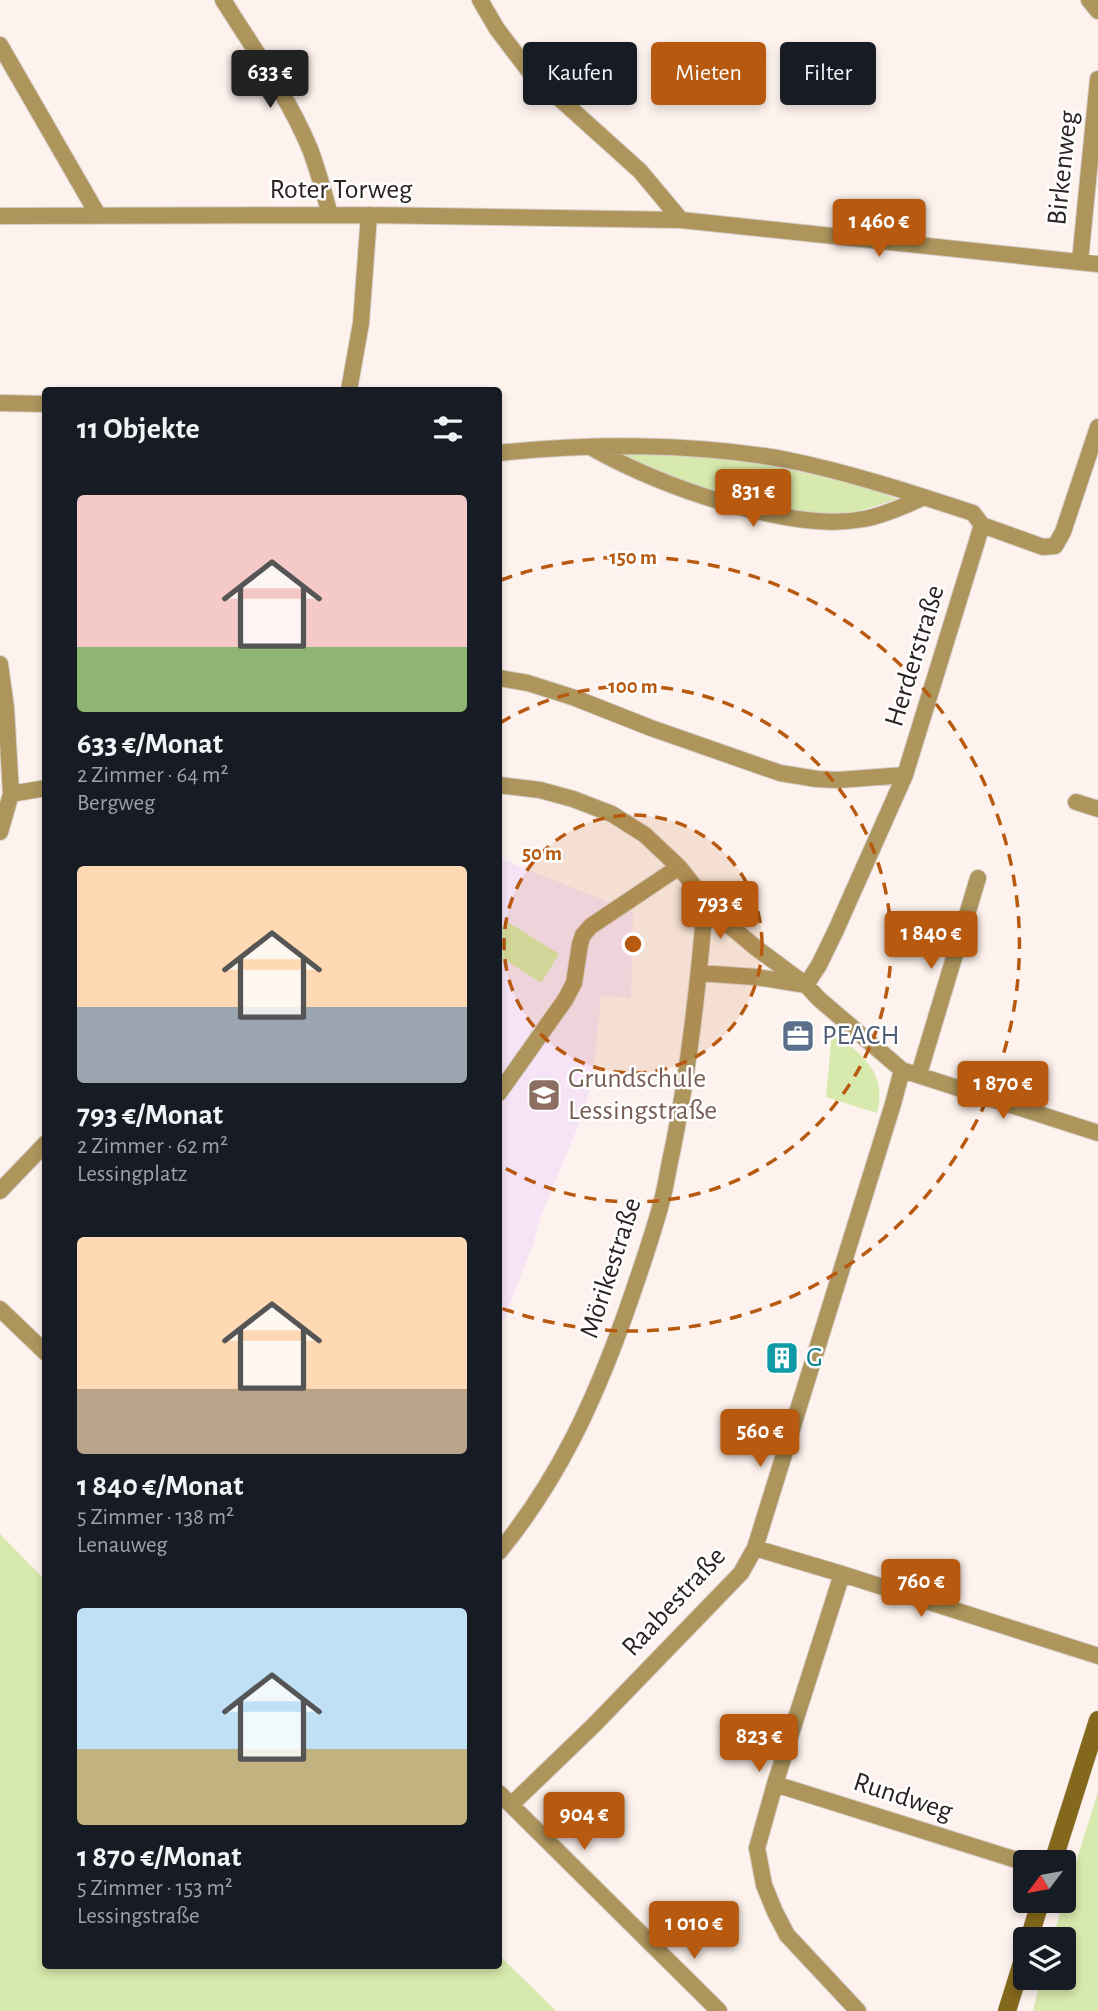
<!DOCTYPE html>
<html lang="de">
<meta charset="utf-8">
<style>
body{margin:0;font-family:"Alegreya Sans",sans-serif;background:#242831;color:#f1f3f6;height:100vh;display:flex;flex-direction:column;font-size:26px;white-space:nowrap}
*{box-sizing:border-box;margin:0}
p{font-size:23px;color:#9ea1a6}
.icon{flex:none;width:38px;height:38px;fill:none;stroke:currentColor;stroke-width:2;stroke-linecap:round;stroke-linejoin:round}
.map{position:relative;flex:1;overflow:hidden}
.side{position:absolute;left:42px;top:387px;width:460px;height:1582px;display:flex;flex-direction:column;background:#171b24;border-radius:7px;box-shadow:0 4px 10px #0003}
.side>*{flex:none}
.banner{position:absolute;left:523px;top:42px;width:469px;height:63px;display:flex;gap:14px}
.needle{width:46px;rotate:238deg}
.tools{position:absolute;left:1013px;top:1850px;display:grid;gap:14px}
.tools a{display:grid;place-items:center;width:63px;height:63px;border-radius:7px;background:#171b24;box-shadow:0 4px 10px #0003;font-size:35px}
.price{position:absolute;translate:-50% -60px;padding:0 16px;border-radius:7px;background:#b85910;color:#fff;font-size:23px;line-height:46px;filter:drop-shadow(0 2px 4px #0008)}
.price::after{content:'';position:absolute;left:50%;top:42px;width:21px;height:16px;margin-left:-10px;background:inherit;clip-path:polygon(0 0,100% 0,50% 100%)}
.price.current{background:#222;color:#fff}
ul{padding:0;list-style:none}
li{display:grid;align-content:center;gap:14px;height:371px;padding:0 35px}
li span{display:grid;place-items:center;height:217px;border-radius:7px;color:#555}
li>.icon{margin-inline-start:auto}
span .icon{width:126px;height:126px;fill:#fffc;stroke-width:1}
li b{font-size:30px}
h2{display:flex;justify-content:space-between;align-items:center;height:84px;padding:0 35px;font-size:30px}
.chip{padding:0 24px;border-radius:7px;background:#171b24;box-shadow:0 4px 10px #0003;font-size:24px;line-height:63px}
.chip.current{background:#b85910;color:#fff}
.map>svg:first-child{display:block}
.education{fill:#f6e4f6}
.green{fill:#d7e9ac}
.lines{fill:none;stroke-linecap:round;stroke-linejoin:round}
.minor-casing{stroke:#d7cdc8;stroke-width:18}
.secondary-casing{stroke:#d7cdc8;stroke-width:19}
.minor{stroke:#ad955c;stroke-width:16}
.secondary{stroke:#84681b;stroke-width:18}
.ring{fill:none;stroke:#b85910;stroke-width:3.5;stroke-dasharray:12 9}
.labels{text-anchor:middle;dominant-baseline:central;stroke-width:5;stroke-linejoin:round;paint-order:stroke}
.street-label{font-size:28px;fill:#2b2422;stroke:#fff}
.service-label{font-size:28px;fill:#4e5e75;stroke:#fff;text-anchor:start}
.education-label{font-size:28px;fill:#785e54;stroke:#fff;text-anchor:start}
.culture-label{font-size:28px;fill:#0d838f;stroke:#fff;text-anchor:start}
.centre{fill:#b85910;stroke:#fff;stroke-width:3.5}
.ring-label{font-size:21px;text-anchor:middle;font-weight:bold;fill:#b85910;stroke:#fff;stroke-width:5;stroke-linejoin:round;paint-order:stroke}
</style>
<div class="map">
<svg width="1098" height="2011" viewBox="0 0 1098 2011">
<rect width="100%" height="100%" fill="#fdf2ed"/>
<path class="education" d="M 499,858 L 633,912 L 631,998 L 601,996 L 593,1077 L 584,1112 L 541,1216 L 533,1244 L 499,1333 Z"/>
<path class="green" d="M 648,452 L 743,459 L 870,488 L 897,499 L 843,516 L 789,516 L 666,480 L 624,456 L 627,454 Z
M 506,921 L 559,954 L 541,983 L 499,956 L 499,932 Z
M 832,1031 C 861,1055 888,1071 877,1113 L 826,1097 Z
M 0,1534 L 45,1580 L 46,1965 L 499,1965 L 499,1955 L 556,2011 L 0,2011 Z
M 1098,1792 L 1098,2011 L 1033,2011 L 1041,1978 L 1064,1978 L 1064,1939 L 1052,1939 Z"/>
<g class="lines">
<defs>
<path id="minor" d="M 223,0 C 253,48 288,96 310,149 C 318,170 324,193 330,215
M 480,0 L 497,29 L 529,71 L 640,171 L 681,220
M 1089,0 L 1098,11
M 0,45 L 98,215
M 0,216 L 369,215 L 681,220 L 1098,264
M 1080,261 L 1098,79
M 349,390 L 361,323 L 369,215
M 0,403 L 46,404
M 594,449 C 643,476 693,495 748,509 C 786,518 825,526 864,519 C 885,515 905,506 924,497
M 499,453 C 591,443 696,443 788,460 C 851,473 912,493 973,513 L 982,525
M 0,664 L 6,708 L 11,794 L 0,832
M 499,678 L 528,683 L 575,698 L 651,728 L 780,773 L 817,779 L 838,780 L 905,775
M 499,785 L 540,790 L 573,799 L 612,814 L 645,835 L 679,867 L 698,891 L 705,905 L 755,947 L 806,985 L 819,999 L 902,1070 L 1098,1133
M 11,794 L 46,788
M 1076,802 L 1098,809
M 699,973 L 756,977 L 806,985 L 819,965 L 836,930 L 905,775 L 982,525 L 1043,547 L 1055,546 L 1063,532 L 1098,427
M 919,1074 L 978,878
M 499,1093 L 565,1000 L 574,983 L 580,944 L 583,935 L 591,926 L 679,867
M 0,1191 L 46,1143
M 0,1309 L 46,1353
M 755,1548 L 842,1574 L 1098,1656
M 499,1552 C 558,1480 594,1402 625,1315 C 638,1278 651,1241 661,1204 C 666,1187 668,1169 672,1152 C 689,1071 698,988 705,905
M 775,1784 L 842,1574
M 499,1793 L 719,2011
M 511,1805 L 594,1725 L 741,1573 L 755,1548 L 893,1104 L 902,1070
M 858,2011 L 787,1935 L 775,1912 L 764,1885 L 757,1848 L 775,1784 L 1026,1863"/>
<path id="secondary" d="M 1053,1862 L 1098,1720
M 1029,1939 L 1041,1900
M 1007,2011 L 1026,1950"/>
</defs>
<use href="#minor" class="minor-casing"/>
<use href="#secondary" class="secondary-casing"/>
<use href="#minor" class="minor"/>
<use href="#secondary" class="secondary"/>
</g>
<circle cx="633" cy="944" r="129" fill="#b85910" fill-opacity=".12"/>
<g class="ring">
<circle cx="633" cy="944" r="129"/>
<path d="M500 723A258 258 0 1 1 500 1165"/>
<path d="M501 580A387 387 0 1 1 501 1308"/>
</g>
<defs>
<symbol id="office-square" viewBox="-11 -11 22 22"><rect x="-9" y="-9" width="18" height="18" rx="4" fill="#5c6f8a" stroke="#fff"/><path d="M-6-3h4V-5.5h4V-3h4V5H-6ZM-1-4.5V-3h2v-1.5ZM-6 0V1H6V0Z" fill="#fff"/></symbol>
<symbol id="school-square" viewBox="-11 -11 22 22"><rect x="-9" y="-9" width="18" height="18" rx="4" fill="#8d6e63" stroke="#fff"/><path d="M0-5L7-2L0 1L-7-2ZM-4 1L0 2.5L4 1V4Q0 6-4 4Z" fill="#fff"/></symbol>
<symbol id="building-square" viewBox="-11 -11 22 22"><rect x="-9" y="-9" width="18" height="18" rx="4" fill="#0f9aa8" stroke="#fff"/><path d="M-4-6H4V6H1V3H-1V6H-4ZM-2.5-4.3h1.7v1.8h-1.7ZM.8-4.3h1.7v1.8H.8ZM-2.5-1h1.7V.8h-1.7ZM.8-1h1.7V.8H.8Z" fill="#fff"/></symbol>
</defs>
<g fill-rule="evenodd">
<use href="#office-square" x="779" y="1017" width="38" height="38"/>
<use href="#school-square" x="525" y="1076" width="38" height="38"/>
<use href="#building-square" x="763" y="1339" width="38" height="38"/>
</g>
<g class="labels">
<g class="street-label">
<text transform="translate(1063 168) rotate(-84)">Birkenweg</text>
<text x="341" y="190">Roter Torweg</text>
<text transform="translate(915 656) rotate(-73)">Herderstraße</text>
<text transform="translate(611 1268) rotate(-72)">Mörikestraße</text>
<text transform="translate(674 1602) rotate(-47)">Raabestraße</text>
<text transform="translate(903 1797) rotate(18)">Rundweg</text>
</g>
<g class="service-label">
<text x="822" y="1036">PEACH</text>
</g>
<g class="education-label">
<text x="568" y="1079">Grundschule<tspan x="568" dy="32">Lessingstraße</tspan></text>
</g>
<g class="culture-label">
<text x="806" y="1358">G</text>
</g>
</g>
<circle cx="633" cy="944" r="10" class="centre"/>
<g class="ring-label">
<text x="633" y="564">150 m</text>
<text x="633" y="693">100 m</text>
<text x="542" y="860">50 m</text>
</g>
</svg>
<div class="tools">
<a><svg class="needle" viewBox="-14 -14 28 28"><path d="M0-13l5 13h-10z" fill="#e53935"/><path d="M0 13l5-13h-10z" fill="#9ea1a6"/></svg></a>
<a><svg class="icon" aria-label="layers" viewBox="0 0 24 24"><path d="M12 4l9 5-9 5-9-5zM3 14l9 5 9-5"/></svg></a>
</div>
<b class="price current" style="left:270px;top:110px">633 €</b>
<b class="price" style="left:879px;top:259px">1 460 €</b>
<b class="price" style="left:753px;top:529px">831 €</b>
<b class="price" style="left:720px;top:941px">793 €</b>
<b class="price" style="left:931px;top:971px">1 840 €</b>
<b class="price" style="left:1003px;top:1121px">1 870 €</b>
<b class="price" style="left:760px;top:1469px">560 €</b>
<b class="price" style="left:921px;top:1619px">760 €</b>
<b class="price" style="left:759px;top:1774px">823 €</b>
<b class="price" style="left:584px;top:1852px">904 €</b>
<b class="price" style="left:694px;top:1961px">1 010 €</b>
<div class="banner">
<a class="chip">Kaufen</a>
<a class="chip current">Mieten</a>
<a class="chip">Filter</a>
</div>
<section class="side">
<h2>11 Objekte<svg class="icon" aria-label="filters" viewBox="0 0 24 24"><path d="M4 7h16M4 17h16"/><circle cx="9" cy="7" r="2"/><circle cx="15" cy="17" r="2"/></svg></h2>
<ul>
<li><span style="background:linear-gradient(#f6c9c9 70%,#8fb573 0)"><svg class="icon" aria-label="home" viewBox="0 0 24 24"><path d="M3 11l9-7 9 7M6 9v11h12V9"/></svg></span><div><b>633 €/Monat</b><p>2 Zimmer · 64 m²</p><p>Bergweg</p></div></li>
<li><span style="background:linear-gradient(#ffd9b3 65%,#9aa5b1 0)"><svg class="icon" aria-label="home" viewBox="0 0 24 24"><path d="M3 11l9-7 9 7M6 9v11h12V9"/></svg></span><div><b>793 €/Monat</b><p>2 Zimmer · 62 m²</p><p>Lessingplatz</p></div></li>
<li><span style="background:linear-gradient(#ffd9b3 70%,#b9a48a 0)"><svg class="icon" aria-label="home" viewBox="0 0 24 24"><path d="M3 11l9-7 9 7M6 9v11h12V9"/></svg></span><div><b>1 840 €/Monat</b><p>5 Zimmer · 138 m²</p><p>Lenauweg</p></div></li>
<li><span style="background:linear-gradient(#bfe0f5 65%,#c2b280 0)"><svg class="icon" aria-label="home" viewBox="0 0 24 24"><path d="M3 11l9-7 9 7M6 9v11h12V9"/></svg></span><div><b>1 870 €/Monat</b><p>5 Zimmer · 153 m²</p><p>Lessingstraße</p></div></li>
</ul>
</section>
</div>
